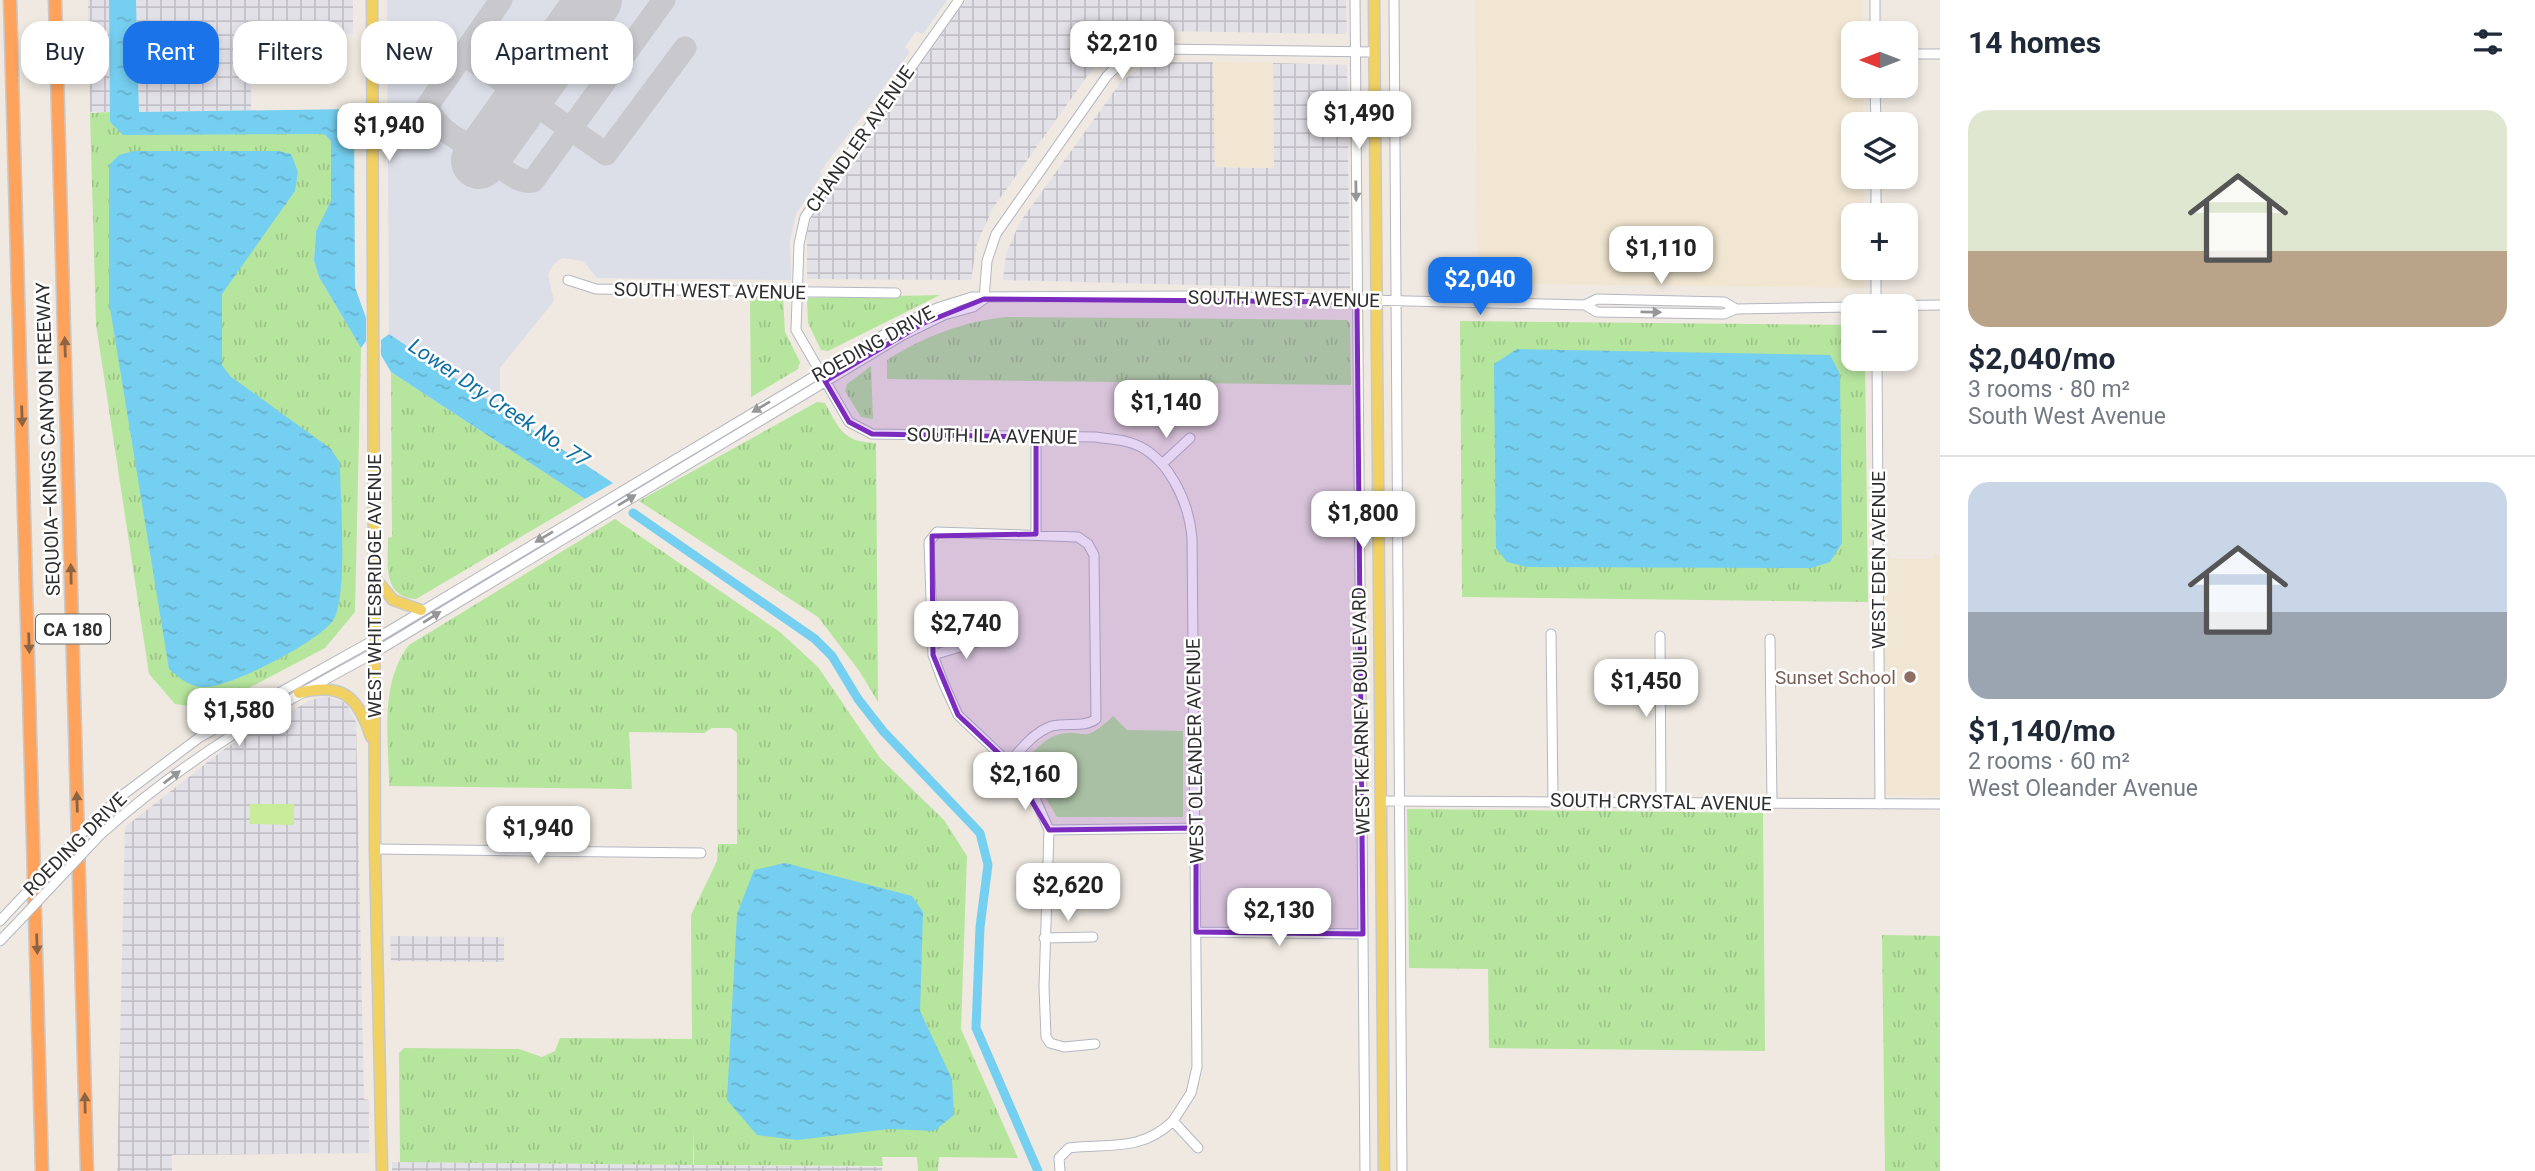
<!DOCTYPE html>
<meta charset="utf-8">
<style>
body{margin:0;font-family:Roboto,sans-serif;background:#f6f6f7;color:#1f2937;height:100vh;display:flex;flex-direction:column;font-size:26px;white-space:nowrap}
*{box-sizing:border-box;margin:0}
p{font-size:23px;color:#747a83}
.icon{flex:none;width:38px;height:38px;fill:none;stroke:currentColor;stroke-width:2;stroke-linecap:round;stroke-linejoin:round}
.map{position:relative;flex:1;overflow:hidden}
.panel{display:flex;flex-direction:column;background:#fff;width:595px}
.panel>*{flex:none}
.hud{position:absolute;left:21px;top:21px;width:665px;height:63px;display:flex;gap:14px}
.needle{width:46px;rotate:270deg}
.buttons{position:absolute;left:1841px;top:21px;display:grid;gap:14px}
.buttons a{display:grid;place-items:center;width:77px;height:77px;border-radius:14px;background:#fff;box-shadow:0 4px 10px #0003;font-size:35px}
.price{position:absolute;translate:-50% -60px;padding:0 16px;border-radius:14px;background:#fff;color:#222;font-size:23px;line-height:46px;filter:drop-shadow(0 2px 4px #0008)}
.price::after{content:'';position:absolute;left:50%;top:42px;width:21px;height:16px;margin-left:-10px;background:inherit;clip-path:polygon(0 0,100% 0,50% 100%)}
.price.active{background:#1a73e8;color:#fff}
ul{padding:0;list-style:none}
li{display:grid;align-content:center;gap:14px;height:371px;padding:0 28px}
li+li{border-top:2px solid #e0e1e3}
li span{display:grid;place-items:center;height:217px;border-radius:21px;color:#555}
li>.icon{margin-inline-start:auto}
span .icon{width:126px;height:126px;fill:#fffc;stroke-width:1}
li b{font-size:30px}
h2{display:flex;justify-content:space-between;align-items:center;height:84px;padding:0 28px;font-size:30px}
.pill{padding:0 24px;border-radius:21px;background:#fff;box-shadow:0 4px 10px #0003;font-size:24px;line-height:63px}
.pill.active{background:#1a73e8;color:#fff}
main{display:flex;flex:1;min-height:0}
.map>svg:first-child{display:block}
.industrial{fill:url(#industrial-grid)}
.education{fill:#f0e6d1}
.airport{fill:#dcdee8}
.grass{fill:url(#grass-tufts)}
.park{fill:#b6e59e}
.pitch{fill:#c9ec9a}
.water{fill:url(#water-ripples)}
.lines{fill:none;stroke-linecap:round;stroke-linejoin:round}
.canal{stroke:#75cff0;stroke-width:9}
.taxiway{stroke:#c9c8cc;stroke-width:23}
.runway{stroke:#c9c8cc;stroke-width:56}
.minor-casing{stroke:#b4b7c1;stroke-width:11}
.major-casing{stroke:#c9c9c9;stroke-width:13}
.highway-casing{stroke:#c9c9c9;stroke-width:15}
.minor{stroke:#fff;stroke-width:9}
.major{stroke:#f2d163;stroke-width:10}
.highway{stroke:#ffa35c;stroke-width:12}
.minor-bridge-casing{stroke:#b4b7c1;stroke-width:11;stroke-linecap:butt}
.minor-bridge{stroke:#fff;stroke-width:9}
.oneway{fill:#969696}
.oneway2{fill:#8c6343}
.marked{fill:#7b2cbf;fill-opacity:0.2;stroke:#7b2cbf;stroke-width:5;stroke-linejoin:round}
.education-dot{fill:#8d6e63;stroke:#fff;stroke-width:2.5}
.labels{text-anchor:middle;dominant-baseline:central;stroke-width:5;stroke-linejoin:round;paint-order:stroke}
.shield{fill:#fff;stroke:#6d6d6d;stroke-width:2}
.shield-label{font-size:18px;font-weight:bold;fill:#2e2e2e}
.street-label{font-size:19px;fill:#2e2e2e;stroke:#fff}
.education-label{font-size:19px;fill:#785e54;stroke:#fff;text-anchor:end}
.water-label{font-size:21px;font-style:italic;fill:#0d6fa3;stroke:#fff}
</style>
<main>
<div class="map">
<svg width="1940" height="1171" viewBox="0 0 1940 1171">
<defs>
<pattern id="industrial-grid" width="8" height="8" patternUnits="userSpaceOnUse" patternTransform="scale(1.75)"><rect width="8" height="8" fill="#e3e1e8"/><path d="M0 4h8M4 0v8" fill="none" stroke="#c3c1c7"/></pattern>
<pattern id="grass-tufts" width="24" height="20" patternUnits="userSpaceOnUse" patternTransform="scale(1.75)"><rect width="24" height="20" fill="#b6e59e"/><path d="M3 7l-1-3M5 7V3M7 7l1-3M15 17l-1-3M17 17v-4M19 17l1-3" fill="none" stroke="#9dc588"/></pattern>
<pattern id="water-ripples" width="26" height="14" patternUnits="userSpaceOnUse" patternTransform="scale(1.75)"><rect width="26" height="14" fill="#75cff0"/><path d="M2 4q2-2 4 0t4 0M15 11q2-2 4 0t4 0" fill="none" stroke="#66b2ce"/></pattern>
</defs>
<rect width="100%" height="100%" fill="#efe9e1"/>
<path class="industrial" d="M 88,0 L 109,0 L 110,112 L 90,112 Z
M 136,0 L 353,0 L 353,34 L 251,35 L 251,110 L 139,112 Z
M 966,0 L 1346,0 L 1347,31 L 1344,34 L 1164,31 L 1132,37 L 1112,48 L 1096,64 L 993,208 L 977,243 L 971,280 L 807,279 L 807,232 L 814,211 Z
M 1162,62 L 1213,62 L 1215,167 L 1274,168 L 1273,63 L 1347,65 L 1350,289 L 1003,280 L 1006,254 L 1020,222 L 1120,83 L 1137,69 Z
M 325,696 L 346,703 L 356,722 L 364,1099 L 369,1100 L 369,1153 L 172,1155 L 172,1171 L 117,1171 L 125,827 L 227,747 L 311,700 Z
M 390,936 L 504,937 L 504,962 L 391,961 Z
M 392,1162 L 882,1167 L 882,1171 L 392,1171 Z"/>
<path class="education" d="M 1475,0 L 1862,0 L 1862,33 L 1853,33 L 1853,86 L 1863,86 L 1863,124 L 1853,124 L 1853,177 L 1863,177 L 1864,215 L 1853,215 L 1853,268 L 1864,268 L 1864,288 L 1541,284 L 1478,286 Z
M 1213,62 L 1273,63 L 1274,168 L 1215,167 Z
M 1879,553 L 1890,553 L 1890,559 L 1933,559 L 1933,554 L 1940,554 L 1940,796 L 1881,795 Z"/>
<path class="airport" d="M 387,0 L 947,0 L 923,34 L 916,31 L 905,47 L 910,52 L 820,172 L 822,174 L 796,214 L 790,241 L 791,280 L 597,278 L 583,261 L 562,258 L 553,265 L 548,274 L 554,301 L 500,368 L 500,408 L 389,334 Z"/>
<path class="grass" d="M 110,112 L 110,123 L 324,134 L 331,141 L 331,202 L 316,231 L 314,261 L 319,277 L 361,348 L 355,612 L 325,648 L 209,709 L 175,704 L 149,674 L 96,324 L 90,113 Z
M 940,295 L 828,351 L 821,350 L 808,323 L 807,298 Z
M 750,297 L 783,298 L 785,332 L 800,362 L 798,369 L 751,397 Z
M 1006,317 L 1347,320 L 1350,323 L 1351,385 L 887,379 L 887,360 C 925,336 962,322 1006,317 Z
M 1460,321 L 1853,325 L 1853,359 L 1865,359 L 1868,602 L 1462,597 Z
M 871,366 L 873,419 L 861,417 L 845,391 L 847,384 Z
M 391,372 L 585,499 L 416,599 C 382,597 388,563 388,538 L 392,537 Z
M 817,402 L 825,403 C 840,430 843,442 876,443 L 878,702 L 860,672 L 818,617 L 639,501 Z
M 615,519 L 780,632 L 818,667 L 880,758 L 944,820 L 967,856 L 961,1029 L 1018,1158 L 939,1157 L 938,1171 L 918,1171 L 917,1157 L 882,1157 L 883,1166 L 694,1165 L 693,1127 L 693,1165 L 400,1162 L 399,1053 L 404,1048 L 519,1049 L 542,1057 L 555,1051 L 560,1038 L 692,1039 L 691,915 L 717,861 L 718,844 L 737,844 L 737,733 L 731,728 L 712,728 L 704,733 L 629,732 L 632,789 L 389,786 C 389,740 379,683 409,645 Z
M 1407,809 L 1763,813 L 1765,1051 L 1489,1048 L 1488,969 L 1409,968 Z
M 1882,935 L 1940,936 L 1940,1171 L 1885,1171 Z"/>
<path class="park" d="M 1113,716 L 1127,730 L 1183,731 L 1183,817 L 1057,817 L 1024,761 C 1033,753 1043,740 1054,736 C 1087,725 1079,749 1113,716 Z"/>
<path class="pitch" d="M 250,804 L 294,804 L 294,825 L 250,824 Z"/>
<path class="water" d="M 109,0 L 136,0 L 139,112 L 354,109 L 355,287 L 366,318 L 366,341 L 361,348 L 319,277 L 314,261 L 316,231 L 331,201 L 331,141 L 324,134 L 123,135 L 110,122 Z
M 134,151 L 279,151 L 291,154 L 298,172 L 295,191 L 222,294 L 222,365 L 230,376 L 331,449 L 340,463 C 340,497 348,593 334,619 C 321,641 232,686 207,687 C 190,688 181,679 169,669 L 109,302 L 109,165 L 119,155 Z
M 389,334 L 613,483 L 585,499 L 391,372 L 381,355 L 381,340 Z
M 1517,349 L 1830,355 L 1840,374 L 1842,543 L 1830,562 L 1811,568 L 1527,567 L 1507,562 L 1496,548 L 1494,364 Z
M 785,863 L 912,896 L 923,912 L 920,1011 L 952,1079 L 954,1115 L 934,1131 L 889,1129 L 797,1140 L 757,1135 L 727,1100 L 737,914 L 754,870 Z"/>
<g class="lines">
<path class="canal" d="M 633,513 L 815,639 L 832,656 L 858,699 L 883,731 L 980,833 L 988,865 L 980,927 L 976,1028 L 1038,1171"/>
<path class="taxiway" d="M 462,53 L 606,154 L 685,48
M 498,133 C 496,140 491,147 493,154 C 497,168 520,184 533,181 L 664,0
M 498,133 L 485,146 C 467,151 430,124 428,105 L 501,0"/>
<path class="runway" d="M 479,161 L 594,0"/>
<defs>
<path id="minor" d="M 959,0 L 805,217 L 799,244 L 796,330 L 849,422 L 872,434 L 1096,437 C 1106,439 1118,439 1128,442 C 1167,452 1189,502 1192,538 L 1197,1067 L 1191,1093 L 1173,1121
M 1355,0 L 1365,1171
M 1394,0 L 1402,1171
M 1875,0 L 1875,33
M 1906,54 L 1940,54
M 1875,86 L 1876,124
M 1876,177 L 1876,215
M 1876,268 L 1876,306
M 568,280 L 596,289 L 896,293
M 984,299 L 987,261 L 996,234 L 1107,76 C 1122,60 1138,52 1160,49 L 1374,52
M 1585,305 L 1597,299 L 1724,302 L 1736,309
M 1874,306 L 1940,305
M 1877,359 L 1880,804
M 1162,464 L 1190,438
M 1036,534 L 1036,437
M 1551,634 L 1553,800
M 1660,636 L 1661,802
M 1770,639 L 1772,803
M 933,655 L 990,638
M 1009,763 C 1021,749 1034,732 1052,726 C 1067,722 1084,728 1096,719 L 1094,555 L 1088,544 L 1078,537 L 937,532 L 929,542 L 933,655 L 943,682 L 958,715 L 1009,763 L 1034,796 L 1049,830 L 1044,987 L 1046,1037 L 1050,1043 L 1064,1047 L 1095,1044
M 1381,801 L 1940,804
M 90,825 L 120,797 L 200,737 L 374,640 L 900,325 L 937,308 L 972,297 L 1190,296 L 1585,305 L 1597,312 L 1724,314 L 1736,309 L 1853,307
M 1049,830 L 1196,828
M 100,835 C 182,761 277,705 374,653 L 903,335 L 944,315 L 973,307 L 984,299
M 375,849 L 701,853
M 0,921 L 11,909
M 1196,932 L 1363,934
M 1044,938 L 1093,937
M 0,941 L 21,919
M 1060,1171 L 1059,1158 L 1069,1148 C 1109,1143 1141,1152 1173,1121 L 1198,1148"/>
<path id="major" d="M 372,0 L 375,849 L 382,1171
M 1374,0 L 1384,1171
M 374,577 L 393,600 L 421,610
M 299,693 C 342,682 358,696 371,737"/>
<path id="highway" d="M 10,0 L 42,1171
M 55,0 L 87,1171"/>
</defs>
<use href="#minor" class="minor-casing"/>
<use href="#major" class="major-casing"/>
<use href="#highway" class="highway-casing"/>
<use href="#minor" class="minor"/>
<use href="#major" class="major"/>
<use href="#highway" class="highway"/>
<defs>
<path id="minor-bridge" d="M 11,909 L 90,825
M 21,919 L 100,835"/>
</defs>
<use href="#minor-bridge" class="minor-bridge-casing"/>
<use href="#minor-bridge" class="minor-bridge"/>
</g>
<defs><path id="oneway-solid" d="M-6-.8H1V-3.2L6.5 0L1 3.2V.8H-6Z" transform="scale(1.75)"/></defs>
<g class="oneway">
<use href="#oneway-solid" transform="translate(1356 191) rotate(89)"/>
<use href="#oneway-solid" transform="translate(1651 312) rotate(1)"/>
<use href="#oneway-solid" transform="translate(761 407) rotate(149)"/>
<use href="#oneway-solid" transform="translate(627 500) rotate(-31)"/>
<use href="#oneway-solid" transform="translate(544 537) rotate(149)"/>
<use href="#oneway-solid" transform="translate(432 617) rotate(-32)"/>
<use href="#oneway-solid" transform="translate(172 777) rotate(-37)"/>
</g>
<g class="oneway2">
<use href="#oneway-solid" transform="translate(65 347) rotate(-92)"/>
<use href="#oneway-solid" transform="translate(22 416) rotate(88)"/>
<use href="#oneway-solid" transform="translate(71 574) rotate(-91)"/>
<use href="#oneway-solid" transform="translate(29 643) rotate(88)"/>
<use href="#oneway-solid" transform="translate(77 802) rotate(-92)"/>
<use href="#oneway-solid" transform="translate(37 944) rotate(88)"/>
<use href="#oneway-solid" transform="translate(85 1103) rotate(-91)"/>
</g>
<path class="marked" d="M 984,299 L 1357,302 L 1363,934 L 1196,932 L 1196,828 L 1049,830 L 1009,763 L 958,715 L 933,655 L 932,536 L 1036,534 L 1036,437 L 872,434 L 849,422 L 825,381 L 924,323 Z"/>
<circle class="education-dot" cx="1910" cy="677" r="7"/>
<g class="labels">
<rect class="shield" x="36" y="614.5" width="74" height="29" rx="5"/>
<g class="shield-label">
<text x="73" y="629">CA 180</text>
</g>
<g class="street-label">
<text transform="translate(860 139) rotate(-55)">CHANDLER AVENUE</text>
<text transform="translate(710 291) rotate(1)">SOUTH WEST AVENUE</text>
<text transform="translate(1284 299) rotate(1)">SOUTH WEST AVENUE</text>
<text transform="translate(873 344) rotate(-29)">ROEDING DRIVE</text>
<text transform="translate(992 436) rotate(1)">SOUTH ILA AVENUE</text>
<text transform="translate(48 439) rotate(-92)">SEQUOIA–KINGS CANYON FREEWAY</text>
<text transform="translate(1878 560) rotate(-90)">WEST EDEN AVENUE</text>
<text transform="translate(374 586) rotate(-90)">WEST WHITESBRIDGE AVENUE</text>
<text transform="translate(1361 711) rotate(-91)">WEST KEARNEY BOULEVARD</text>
<text transform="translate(1195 751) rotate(-91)">WEST OLEANDER AVENUE</text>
<text transform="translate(1661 802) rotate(1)">SOUTH CRYSTAL AVENUE</text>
<text transform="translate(75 844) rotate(-45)">ROEDING DRIVE</text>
</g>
<g class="education-label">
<text x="1896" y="677">Sunset School</text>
</g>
<g class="water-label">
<text transform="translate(499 403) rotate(34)">Lower Dry Creek No. 77</text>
</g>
</g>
</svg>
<div class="buttons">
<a><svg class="needle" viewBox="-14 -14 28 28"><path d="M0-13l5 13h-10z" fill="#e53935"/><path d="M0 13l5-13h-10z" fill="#747a83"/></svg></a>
<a><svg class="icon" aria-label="layers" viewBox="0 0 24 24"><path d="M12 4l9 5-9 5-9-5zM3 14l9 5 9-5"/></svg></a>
<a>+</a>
<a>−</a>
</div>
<b class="price" style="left:1122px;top:81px">$2,210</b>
<b class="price" style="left:1359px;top:151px">$1,490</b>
<b class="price" style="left:389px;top:163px">$1,940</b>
<b class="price" style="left:1661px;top:286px">$1,110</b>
<b class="price active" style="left:1480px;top:317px">$2,040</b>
<b class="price" style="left:1166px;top:440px">$1,140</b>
<b class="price" style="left:1363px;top:551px">$1,800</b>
<b class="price" style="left:966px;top:661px">$2,740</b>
<b class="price" style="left:1646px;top:719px">$1,450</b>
<b class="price" style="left:239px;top:748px">$1,580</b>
<b class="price" style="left:1025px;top:812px">$2,160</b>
<b class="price" style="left:538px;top:866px">$1,940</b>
<b class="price" style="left:1068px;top:923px">$2,620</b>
<b class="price" style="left:1279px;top:948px">$2,130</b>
<div class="hud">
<a class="pill">Buy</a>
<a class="pill active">Rent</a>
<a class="pill">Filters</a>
<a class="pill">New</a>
<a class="pill">Apartment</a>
</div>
</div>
<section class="panel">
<h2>14 homes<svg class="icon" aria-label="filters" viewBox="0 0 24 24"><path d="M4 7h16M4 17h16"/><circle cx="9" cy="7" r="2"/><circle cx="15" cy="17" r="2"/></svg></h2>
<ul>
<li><span style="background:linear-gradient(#dfe7d0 65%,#b9a48a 0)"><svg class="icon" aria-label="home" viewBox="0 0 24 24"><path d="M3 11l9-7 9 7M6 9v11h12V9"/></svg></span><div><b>$2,040/mo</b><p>3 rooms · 80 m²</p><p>South West Avenue</p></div></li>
<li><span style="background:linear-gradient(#c9d6e8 60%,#9aa5b1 0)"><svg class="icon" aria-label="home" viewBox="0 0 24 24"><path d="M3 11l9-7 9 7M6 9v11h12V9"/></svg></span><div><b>$1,140/mo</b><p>2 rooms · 60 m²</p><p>West Oleander Avenue</p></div></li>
</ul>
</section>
</main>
